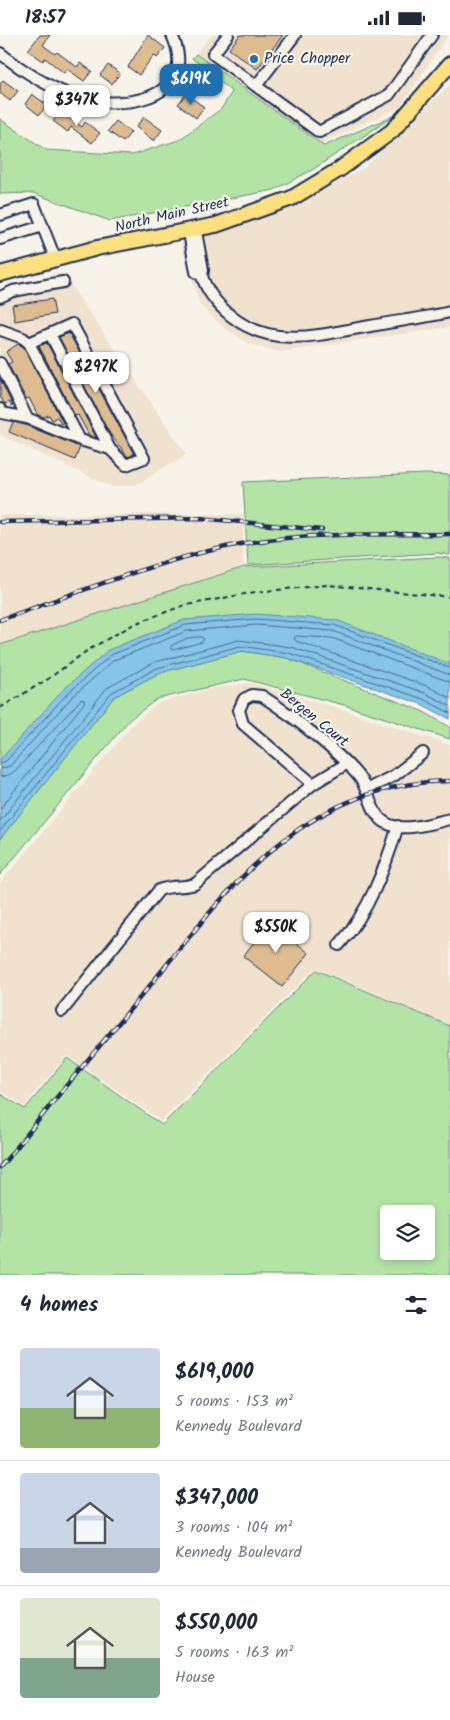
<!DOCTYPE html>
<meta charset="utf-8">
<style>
body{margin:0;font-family:Kalam,sans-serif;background:#f2f2f3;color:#1f2937;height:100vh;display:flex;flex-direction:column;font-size:19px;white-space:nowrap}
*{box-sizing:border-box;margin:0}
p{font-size:16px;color:#747a83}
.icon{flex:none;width:28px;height:28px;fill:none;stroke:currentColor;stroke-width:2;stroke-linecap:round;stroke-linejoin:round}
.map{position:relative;height:1240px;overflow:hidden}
.panel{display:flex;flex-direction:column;background:#fff;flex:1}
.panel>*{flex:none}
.controls{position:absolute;left:380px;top:1170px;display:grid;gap:10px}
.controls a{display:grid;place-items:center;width:55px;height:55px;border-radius:5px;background:#fff;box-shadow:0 2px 8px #0003;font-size:25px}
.price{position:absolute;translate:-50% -42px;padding:0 11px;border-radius:10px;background:#fff;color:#222;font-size:16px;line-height:32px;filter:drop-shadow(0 1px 2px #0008)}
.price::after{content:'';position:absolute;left:50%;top:30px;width:15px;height:11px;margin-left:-8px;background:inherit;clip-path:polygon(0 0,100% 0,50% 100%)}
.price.active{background:#1f6fb2;color:#fff}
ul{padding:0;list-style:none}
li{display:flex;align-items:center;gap:15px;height:125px;padding:0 20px}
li+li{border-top:1px solid #e0e1e3}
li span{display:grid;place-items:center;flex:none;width:140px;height:100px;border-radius:5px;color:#555}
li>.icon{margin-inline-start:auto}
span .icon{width:60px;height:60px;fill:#fffc;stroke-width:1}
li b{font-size:21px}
h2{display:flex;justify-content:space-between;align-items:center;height:60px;padding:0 20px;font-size:21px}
.status{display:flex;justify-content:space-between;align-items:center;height:35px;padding:0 25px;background:#fff;direction:ltr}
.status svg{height:14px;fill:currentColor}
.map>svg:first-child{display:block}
.built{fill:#f0e2ce}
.green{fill:#b3e4a5;stroke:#678a82;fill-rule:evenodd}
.water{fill:#86c5e7;stroke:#5b89b0}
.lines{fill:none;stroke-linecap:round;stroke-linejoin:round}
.shore{stroke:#466b95;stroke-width:1}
.building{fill:#debc90;stroke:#1b2f5e}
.minor-casing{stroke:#1b2f5e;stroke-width:14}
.major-casing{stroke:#1b2f5e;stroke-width:18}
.path{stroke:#1b2f5e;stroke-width:2;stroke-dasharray:5 4;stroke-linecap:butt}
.minor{stroke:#f7f3e8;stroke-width:10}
.major{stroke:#fde080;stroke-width:14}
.rail-casing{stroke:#1b2f5e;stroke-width:4.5}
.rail{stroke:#f7f3e8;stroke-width:2.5;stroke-dasharray:8;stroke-linecap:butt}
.poi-dot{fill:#1f6fb2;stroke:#f7f3e8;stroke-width:2}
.labels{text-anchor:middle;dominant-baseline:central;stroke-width:4.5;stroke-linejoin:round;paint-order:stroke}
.poi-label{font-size:15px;fill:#1b2f5e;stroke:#f7f3e8;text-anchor:start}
.street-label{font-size:15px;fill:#1b2f5e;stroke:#f7f3e8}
</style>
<div class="status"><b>18:57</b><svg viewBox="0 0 49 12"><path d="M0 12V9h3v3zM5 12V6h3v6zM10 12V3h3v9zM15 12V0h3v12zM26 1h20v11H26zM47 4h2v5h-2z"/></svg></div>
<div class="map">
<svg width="450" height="1240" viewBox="0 0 450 1240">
<rect width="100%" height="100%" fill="#f7f3e8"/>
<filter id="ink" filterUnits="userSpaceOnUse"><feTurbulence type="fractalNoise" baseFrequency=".02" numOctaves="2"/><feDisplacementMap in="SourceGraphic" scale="10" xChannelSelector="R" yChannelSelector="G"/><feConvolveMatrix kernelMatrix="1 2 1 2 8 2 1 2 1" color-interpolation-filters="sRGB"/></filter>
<g filter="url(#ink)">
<path class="built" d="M 212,0 L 448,0 L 400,72 L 321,108 L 196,18 Z
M 450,49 L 450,292 L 280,317 L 249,309 L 223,292 L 200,270 L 181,208 L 292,171 L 364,133 Z
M 56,239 L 65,239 L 76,258 L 186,419 L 138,449 L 112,452 L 0,400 L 0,254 Z
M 243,479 L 243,531 L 0,613 L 0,480 Z
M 250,648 L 341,674 L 450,710 L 450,990 L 315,933 L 161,1086 L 67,1020 L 24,1071 L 0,1056 L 0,848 L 132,690 L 158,668 L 214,653 Z"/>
<path class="green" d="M 196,19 L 324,111 L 397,79 L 312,135 L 274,155 L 110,186 L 33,158 L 0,159 L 0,84 L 46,115 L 132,120 L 179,105 L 221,74 L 232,57 L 192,23 Z
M 425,439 L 450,440 L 450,520 L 437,518 L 248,530 L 243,447 Z
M 438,522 L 450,523 L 450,644 L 374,604 L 170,616 L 0,742 L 0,610 L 244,532 Z
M 242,616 L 287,623 L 422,676 L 450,692 L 450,704 L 344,670 L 244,644 L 157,664 L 129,685 L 0,840 L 0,804 L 114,662 L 159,638 Z
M 316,935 L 450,991 L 450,1240 L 0,1240 L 0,1059 L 25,1074 L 67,1023 L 162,1090 ZM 389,1179 L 426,1179 L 426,1216 L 389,1216 Z"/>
<path class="water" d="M 256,579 L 336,585 L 450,629 L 450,684 L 421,669 L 287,623 L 242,616 L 159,638 L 114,662 L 0,804 L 0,725 L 63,655 L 108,615 L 184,585 Z"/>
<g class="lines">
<path class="shore" d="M 201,602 L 204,604 L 202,607 L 173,615 L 170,613 L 172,610 L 188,603 Z
M 450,647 L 332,603 L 296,601 L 294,603 L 296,606 L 427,651 L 450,663
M 0,728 L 6,726 L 67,659 L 111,620 L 185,590 L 256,584 L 334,590 L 450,633
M 0,734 L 10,731 L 71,663 L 114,625 L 187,596 L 256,590 L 333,596 L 450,640
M 0,742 L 9,740 L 15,736 L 77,669 L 81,664 L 84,665 L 84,668 L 0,774
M 0,786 L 107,653 L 155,627 L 239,605 L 291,612 L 425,658 L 450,671
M 0,796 L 111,658 L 157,633 L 240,611 L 289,618 L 423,664 L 450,678"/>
</g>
<path class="building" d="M 40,0 L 50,0 L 43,10 L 55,19 L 57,17 L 77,32 L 80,28 L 92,36 L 84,46 L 67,34 L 64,38 L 45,23 L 43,26 L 28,15 Z
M 148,0 L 165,13 L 157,23 L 154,20 L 139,40 L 128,32 Z
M 240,0 L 283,0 L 257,34 L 229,14 Z
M 108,30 L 120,38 L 112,49 L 100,40 Z
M 203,36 L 220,49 L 213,59 L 195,46 Z
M 3,45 L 18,56 L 10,66 L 0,58 L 0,49 Z
M 32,59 L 47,70 L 39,80 L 25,69 Z
M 186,59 L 204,72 L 196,83 L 178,69 Z
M 61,76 L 82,92 L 85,87 L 100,98 L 92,108 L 71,92 L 68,97 L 53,86 Z
M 144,82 L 162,95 L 154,106 L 136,92 Z
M 116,86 L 131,97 L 123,107 L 108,96 Z
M 52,264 L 55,279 L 15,286 L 12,270 Z
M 69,298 L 134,419 L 128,422 L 108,396 L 59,302 Z
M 47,308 L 96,402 L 96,403 L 89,400 L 78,380 L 75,381 L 39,311 Z
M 18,309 L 24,312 L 63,388 L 61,389 L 57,382 L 52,385 L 49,380 L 44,382 L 38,380 L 29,363 L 26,364 L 8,329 L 12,327 L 6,317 Z
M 0,344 L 13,371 L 12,372 L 9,367 L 5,369 L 0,362 Z
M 13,387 L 25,390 L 80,412 L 75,425 L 9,397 Z
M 270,887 L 309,918 L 282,952 L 243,921 Z"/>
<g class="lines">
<defs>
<path id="minor" d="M 228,0 L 213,19 L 256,51
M 295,0 L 256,51 L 319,97 L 389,60 L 432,0
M 0,18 C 23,36 46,51 73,61 C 117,77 202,66 172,0
M 0,180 L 34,169 L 55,223
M 0,204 L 43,191
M 202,241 L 196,237 L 190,203 L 193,199 L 197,202 L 203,235 L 202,241 C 207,258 218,270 231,281 C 273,315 322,299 370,291 C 397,286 424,283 450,277
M 0,262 L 13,256 L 63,247
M 1,295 L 23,303 L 29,308 L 80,405
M 29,308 L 72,289 L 144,423 L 126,430 L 110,414
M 0,328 L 27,383 L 80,405 L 110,414 L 50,299
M 0,374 L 2,378 L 27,383
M 313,749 L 243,689 L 239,675 L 244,664 L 252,660 L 262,661 C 289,678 339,717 359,742 C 370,756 370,779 386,788 C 403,798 432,788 450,784
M 366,755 L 395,740 L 423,718
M 339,910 C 369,877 385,833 398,791
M 62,976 L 159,855 C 172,850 182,853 195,849 L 313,749 L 346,729"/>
<path id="major" d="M 0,239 L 97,213 L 216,190 L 292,163 L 340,134 L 392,96 L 450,29"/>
</defs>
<use href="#minor" class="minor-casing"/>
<use href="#major" class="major-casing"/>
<path class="path" d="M 0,673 L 48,644 L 88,615 L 134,589 L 182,571 L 255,557 L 328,550 L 450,562"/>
<use href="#minor" class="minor"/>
<use href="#major" class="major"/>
<defs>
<path id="rail" d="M 0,487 L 200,483 L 322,495
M 0,585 C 80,557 162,523 246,508 C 313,497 382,500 450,499
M 0,1132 C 23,1106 44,1077 67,1050 C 95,1016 124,982 152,948 C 233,847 307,748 450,746"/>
</defs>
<use href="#rail" class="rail-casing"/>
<use href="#rail" class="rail"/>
</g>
</g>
<circle class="poi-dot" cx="254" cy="24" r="5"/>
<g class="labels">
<g class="poi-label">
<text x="264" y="24">Price Chopper</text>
</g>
<g class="street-label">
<text transform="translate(172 180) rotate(-13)">North Main Street</text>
<text transform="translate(314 683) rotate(39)">Bergen Court</text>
</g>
</g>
</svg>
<div class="controls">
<a><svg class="icon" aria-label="layers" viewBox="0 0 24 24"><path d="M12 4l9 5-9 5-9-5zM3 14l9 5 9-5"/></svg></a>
</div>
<b class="price active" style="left:191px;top:71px">$619K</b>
<b class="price" style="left:77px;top:92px">$347K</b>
<b class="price" style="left:96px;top:359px">$297K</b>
<b class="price" style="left:276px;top:919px">$550K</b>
</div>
<section class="panel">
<h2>4 homes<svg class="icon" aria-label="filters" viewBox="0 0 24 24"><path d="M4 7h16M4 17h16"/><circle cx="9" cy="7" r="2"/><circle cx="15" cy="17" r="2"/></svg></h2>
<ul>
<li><span style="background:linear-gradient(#c9d6e8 60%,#8fb573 0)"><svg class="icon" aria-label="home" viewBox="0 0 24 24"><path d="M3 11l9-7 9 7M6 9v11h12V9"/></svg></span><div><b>$619,000</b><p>5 rooms · 153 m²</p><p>Kennedy Boulevard</p></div></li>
<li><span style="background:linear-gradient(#c9d6e8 75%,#9aa5b1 0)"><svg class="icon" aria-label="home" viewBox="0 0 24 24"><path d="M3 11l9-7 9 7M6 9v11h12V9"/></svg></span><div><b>$347,000</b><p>3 rooms · 104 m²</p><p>Kennedy Boulevard</p></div></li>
<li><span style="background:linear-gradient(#dfe7d0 60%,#7fa58c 0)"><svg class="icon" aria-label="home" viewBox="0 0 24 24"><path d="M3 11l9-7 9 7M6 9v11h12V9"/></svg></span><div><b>$550,000</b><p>5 rooms · 163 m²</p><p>House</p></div></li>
</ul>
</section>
